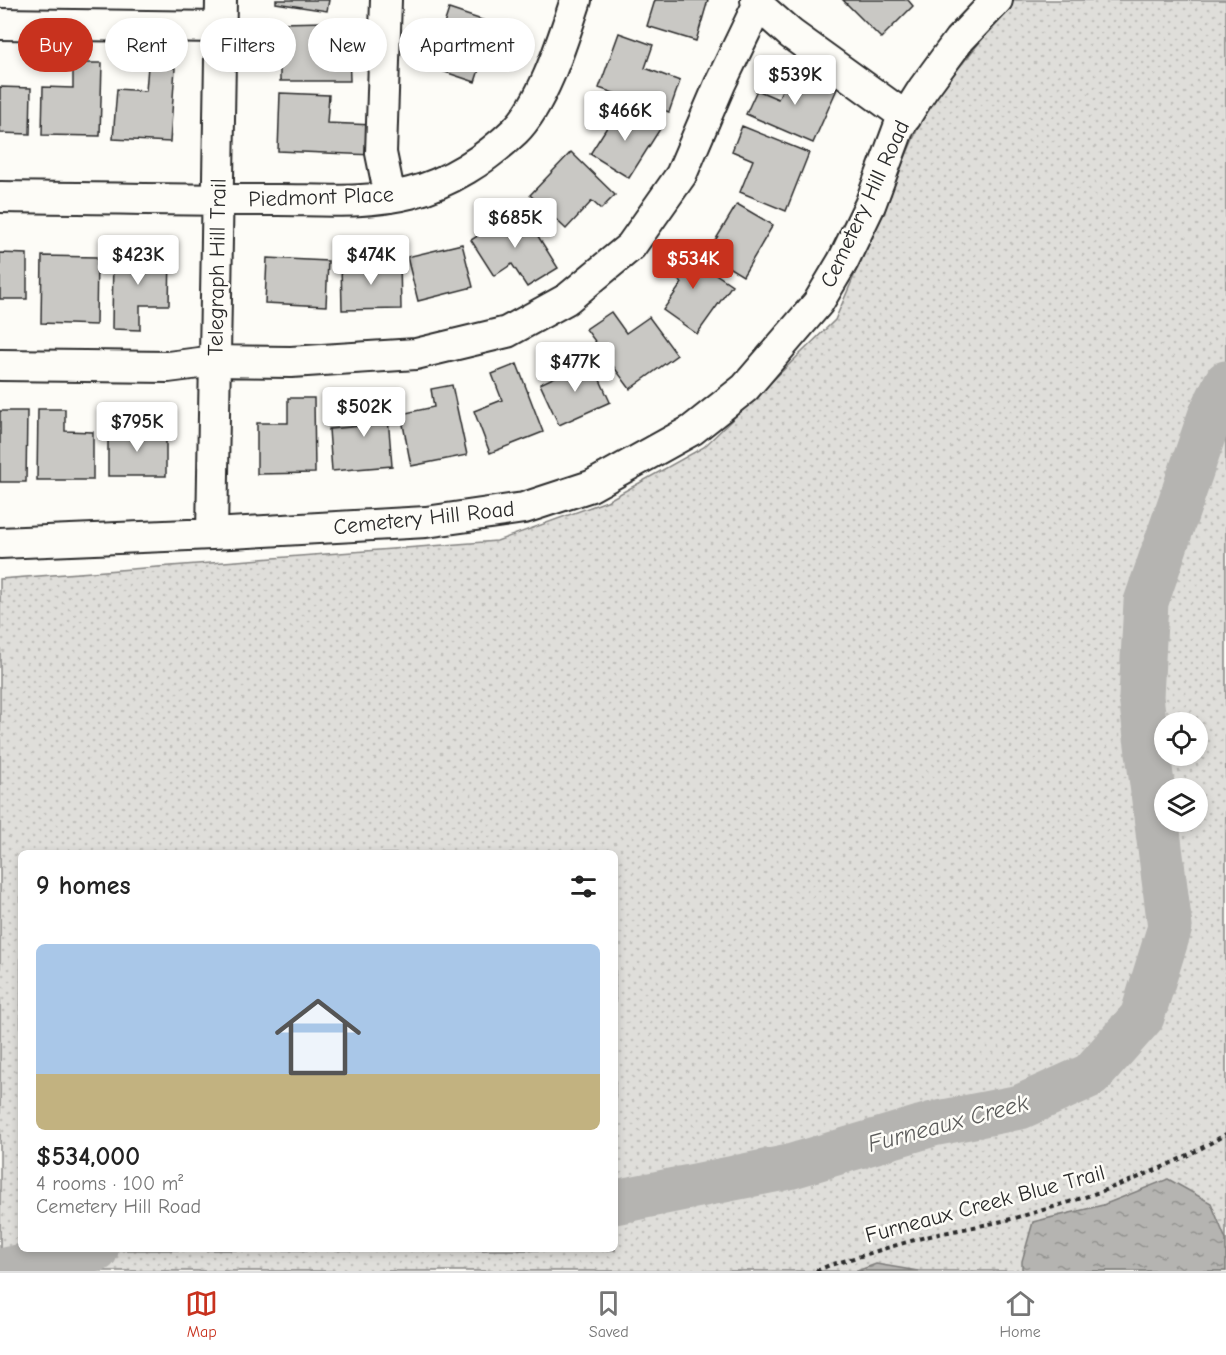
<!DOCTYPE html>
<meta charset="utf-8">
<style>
body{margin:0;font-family:"Comic Neue",sans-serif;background:#f6f6f6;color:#222;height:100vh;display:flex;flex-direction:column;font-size:22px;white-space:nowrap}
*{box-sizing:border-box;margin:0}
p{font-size:20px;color:#767676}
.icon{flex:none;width:33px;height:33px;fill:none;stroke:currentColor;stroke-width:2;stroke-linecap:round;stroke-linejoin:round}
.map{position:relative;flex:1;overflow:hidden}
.side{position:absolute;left:18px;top:850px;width:600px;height:402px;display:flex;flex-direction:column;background:#fff;border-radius:9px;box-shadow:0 3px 9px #0003}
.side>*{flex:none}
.banner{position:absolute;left:18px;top:18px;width:600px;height:54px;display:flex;gap:12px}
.fabs{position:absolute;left:1154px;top:712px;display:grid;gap:12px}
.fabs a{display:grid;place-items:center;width:54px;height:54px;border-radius:50%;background:#fff;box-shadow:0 3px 9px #0003;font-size:30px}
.price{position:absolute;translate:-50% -51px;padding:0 14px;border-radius:6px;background:#fff;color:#222;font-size:20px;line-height:39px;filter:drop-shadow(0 2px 3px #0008)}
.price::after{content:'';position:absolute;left:50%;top:36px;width:18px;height:14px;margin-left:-9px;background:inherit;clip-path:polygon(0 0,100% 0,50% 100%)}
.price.on{background:#c8321e;color:#fff}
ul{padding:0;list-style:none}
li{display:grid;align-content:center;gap:12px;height:318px;padding:0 18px}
li span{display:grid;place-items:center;height:186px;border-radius:9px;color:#555}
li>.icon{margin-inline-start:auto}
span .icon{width:108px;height:108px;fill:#fffc;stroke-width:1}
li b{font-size:26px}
h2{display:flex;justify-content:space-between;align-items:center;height:72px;padding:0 18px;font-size:26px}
.chip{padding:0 21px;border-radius:27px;background:#fff;box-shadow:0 3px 9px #0003;font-size:21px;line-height:54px}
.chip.on{background:#c8321e;color:#fff}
.dock{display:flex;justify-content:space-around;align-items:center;height:84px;border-top:2px solid #e0e0e0;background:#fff;font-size:16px;color:#767676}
.dock a{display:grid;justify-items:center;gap:3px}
.dock .on{color:#c8321e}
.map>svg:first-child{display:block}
.park{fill:url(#park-dots);stroke:#858482;stroke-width:1.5;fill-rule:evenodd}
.water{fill:url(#water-ripples);stroke:#7e7d7b;stroke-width:1.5}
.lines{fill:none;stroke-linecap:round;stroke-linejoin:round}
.river{stroke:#b5b4b1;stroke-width:45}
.building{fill:#c9c8c4;stroke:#2b2b2b;stroke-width:1.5}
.minor-casing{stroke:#2b2b2b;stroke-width:34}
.path{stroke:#2b2b2b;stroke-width:4;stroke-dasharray:4.5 4.5;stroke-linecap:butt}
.minor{stroke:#fdfcf7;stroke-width:30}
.labels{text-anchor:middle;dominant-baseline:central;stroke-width:5;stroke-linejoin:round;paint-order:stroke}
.street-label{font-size:22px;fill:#2b2b2b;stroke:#fdfcf7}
.water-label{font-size:24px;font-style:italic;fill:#5b5b5a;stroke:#fdfcf7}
</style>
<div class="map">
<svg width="1226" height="1271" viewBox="0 0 1226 1271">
<defs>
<pattern id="park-dots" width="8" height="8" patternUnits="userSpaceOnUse" patternTransform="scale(1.5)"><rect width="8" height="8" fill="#dfdeda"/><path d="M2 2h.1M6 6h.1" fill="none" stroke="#c0bfbb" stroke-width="1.8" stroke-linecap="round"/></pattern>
<pattern id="water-ripples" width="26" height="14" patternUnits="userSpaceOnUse" patternTransform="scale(1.5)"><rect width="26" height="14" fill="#b5b4b1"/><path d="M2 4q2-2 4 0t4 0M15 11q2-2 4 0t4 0" fill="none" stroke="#939390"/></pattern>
</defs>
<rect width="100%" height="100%" fill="#fdfcf7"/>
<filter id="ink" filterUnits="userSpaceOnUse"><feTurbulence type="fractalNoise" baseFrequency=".0167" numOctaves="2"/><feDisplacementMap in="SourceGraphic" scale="12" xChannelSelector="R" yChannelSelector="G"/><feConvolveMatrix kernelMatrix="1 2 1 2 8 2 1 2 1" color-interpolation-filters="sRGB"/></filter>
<g filter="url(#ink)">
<path class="park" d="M 1014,0 L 1226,0 L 1226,1271 L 0,1271 L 0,579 L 497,541 L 607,501 L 704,447 L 835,320 L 927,107 ZM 1164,723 L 1197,723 L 1197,756 L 1164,756 ZM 1164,789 L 1197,789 L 1197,822 L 1164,822 ZM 21,854 L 615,854 L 615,1250 L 21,1250 Z"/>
<path class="water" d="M 1168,1179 L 1211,1203 L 1226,1240 L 1226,1271 L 1022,1271 L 1022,1261 L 1033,1222 L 1103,1205 Z
M 876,1264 L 918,1271 L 857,1271 Z"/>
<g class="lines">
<path class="river" d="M 615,1202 L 789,1167 L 933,1124 L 1020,1107 L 1091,1075 L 1142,1017 L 1170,927 L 1141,697 L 1146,602 L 1210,416 L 1226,383
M 0,1271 L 96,1250"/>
</g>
<path class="building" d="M 276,0 L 329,0 L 327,11 L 276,3 Z
M 655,0 L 708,0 L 696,41 L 647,26 Z
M 843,0 L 908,0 L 913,6 L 881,38 Z
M 449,9 L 494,24 L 475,82 L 430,67 Z
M 326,22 L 326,51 L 349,51 L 350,81 L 280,81 L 280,23 Z
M 619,33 L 653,45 L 645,68 L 680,81 L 669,112 L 599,88 Z
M 73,63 L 102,63 L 100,136 L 42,135 L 43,87 L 73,88 Z
M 148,66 L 175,68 L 170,142 L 113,139 L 117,89 L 146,91 Z
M 792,69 L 837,89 L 813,143 L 746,114 L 757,90 L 778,99 Z
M 0,87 L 31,88 L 30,134 L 0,133 Z
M 280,93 L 329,95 L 327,123 L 374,125 L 373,155 L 278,151 Z
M 621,105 L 660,129 L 629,178 L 590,154 Z
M 742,126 L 809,153 L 786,211 L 740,192 L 753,160 L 732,151 Z
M 571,152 L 615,195 L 601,209 L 592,201 L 566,229 L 530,195 Z
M 737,204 L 773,225 L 743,276 L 707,254 Z
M 521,209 L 558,268 L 527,287 L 512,264 L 494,276 L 471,240 Z
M 462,244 L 473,287 L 418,301 L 407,257 Z
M 674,246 L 732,285 L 697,334 L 663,310 L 682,283 L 659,267 Z
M 0,253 L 27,254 L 27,299 L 0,299 Z
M 113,253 L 170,254 L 169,305 L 140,305 L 140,330 L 112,329 Z
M 42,256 L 97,257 L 96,325 L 41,323 Z
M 267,258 L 328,261 L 326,306 L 265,303 Z
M 400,261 L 401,309 L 342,310 L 341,262 Z
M 611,312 L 626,333 L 649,317 L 677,355 L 630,389 L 586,329 Z
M 591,360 L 610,402 L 559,425 L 540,384 Z
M 517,364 L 543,432 L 490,453 L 474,411 L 502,400 L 492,374 Z
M 452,385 L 467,455 L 411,466 L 401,414 L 434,407 L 431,389 Z
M 386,393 L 392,466 L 332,471 L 329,429 L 360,426 L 358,395 Z
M 288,398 L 314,398 L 315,473 L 257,474 L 257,423 L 288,423 Z
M 38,409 L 65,409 L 65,431 L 93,432 L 93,480 L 37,480 Z
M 0,411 L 27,411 L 26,482 L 0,482 Z
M 108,429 L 166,430 L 166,476 L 108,476 Z"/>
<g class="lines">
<defs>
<path id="minor" d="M 386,0 L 381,153 L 390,197
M 758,5 L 791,34 L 906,117
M 0,24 L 220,27
M 0,197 C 93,198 185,200 278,200 C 321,200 367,204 410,193 C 449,183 486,159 515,131 C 544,102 563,39 576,0
M 0,365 L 168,367 L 215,361 L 291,362 L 416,354 L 507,332 L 567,299 L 631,246 L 681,175 L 720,84 L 758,5 L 756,0
M 212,534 L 221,0
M 0,543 L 212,534 L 426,522 L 524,508 L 591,486 L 692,430 L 745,388 L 818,303 L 843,261 L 870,205 L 899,127 L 923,89 L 959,40 L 997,0"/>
</defs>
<use href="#minor" class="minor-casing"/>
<path class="path" d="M 816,1271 L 830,1265 C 862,1256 894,1245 926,1237 C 954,1230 983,1226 1011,1219 C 1085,1199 1160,1174 1226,1134"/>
<use href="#minor" class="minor"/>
</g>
</g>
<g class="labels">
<g class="street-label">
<text transform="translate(321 197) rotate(-2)">Piedmont Place</text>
<text transform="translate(865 204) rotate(-65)">Cemetery Hill Road</text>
<text transform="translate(217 267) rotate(-89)">Telegraph Hill Trail</text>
<text transform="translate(424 518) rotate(-6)">Cemetery Hill Road</text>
<text transform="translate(985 1204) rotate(-15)">Furneaux Creek Blue Trail</text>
</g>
<g class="water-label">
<text transform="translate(948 1123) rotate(-15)">Furneaux Creek</text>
</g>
</g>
</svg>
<div class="fabs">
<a><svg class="icon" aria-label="locate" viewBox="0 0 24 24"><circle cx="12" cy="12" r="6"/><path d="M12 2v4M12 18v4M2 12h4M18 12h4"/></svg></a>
<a><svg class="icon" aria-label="layers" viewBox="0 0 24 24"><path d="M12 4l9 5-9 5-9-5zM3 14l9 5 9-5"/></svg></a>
</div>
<b class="price" style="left:795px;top:106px">$539K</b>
<b class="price" style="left:625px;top:142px">$466K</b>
<b class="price" style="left:515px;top:249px">$685K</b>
<b class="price" style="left:138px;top:286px">$423K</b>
<b class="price" style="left:371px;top:286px">$474K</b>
<b class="price on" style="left:693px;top:290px">$534K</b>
<b class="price" style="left:575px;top:393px">$477K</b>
<b class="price" style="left:364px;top:438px">$502K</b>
<b class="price" style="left:137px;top:453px">$795K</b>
<div class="banner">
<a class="chip on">Buy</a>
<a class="chip">Rent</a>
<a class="chip">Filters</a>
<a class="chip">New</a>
<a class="chip">Apartment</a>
</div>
<section class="side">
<h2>9 homes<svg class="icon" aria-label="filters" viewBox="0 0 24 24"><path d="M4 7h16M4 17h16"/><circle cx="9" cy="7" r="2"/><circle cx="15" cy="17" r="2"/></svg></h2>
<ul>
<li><span style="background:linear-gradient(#a9c7e8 70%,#c2b280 0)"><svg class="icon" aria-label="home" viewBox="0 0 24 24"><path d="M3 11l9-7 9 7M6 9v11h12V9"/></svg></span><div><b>$534,000</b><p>4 rooms · 100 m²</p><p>Cemetery Hill Road</p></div></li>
</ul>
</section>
</div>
<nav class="dock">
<a class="on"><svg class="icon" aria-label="map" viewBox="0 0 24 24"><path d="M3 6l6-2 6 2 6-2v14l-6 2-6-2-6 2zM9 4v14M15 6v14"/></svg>Map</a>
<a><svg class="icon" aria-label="saved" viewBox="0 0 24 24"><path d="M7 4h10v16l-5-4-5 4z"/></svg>Saved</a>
<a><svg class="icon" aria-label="home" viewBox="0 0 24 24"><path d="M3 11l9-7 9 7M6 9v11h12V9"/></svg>Home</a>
</nav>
